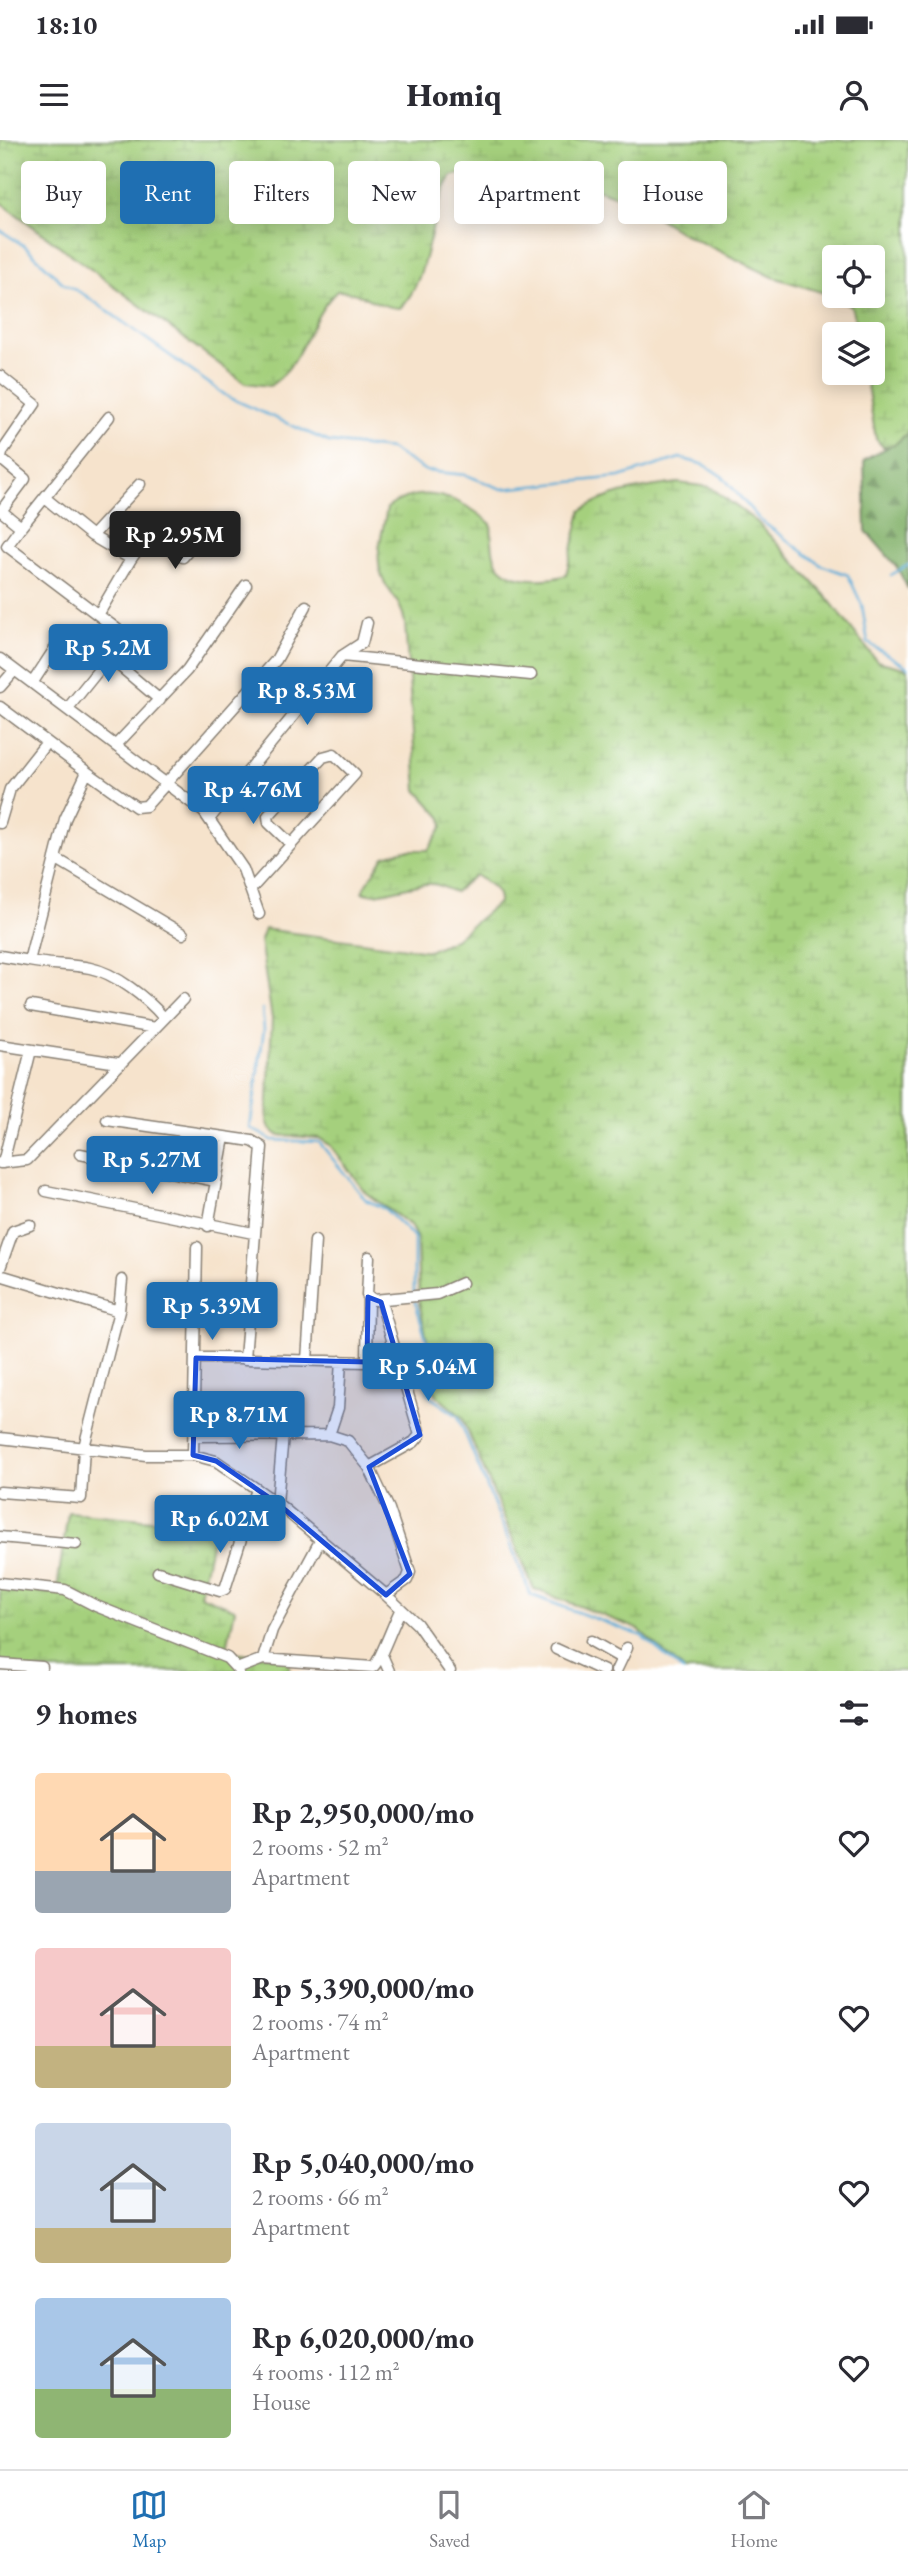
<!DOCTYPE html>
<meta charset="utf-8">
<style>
body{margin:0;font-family:"EB Garamond",serif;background:#f2f2f3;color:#2b2b33;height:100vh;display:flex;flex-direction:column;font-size:26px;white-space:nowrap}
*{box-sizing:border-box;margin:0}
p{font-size:23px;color:#7c7c81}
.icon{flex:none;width:38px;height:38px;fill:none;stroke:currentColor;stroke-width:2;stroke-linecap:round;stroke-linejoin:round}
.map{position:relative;height:1531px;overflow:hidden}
.side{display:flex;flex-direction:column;background:#fff;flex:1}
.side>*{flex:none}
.top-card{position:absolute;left:21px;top:21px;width:866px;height:63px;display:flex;gap:14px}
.buttons{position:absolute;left:822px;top:105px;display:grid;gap:14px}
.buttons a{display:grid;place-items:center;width:63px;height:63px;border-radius:7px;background:#fff;box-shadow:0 4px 18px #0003;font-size:35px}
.price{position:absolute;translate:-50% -60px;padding:0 16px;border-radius:7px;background:#1f6fb2;color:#fff;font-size:23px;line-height:46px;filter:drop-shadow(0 2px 4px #0008)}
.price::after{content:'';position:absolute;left:50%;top:42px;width:21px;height:16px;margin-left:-10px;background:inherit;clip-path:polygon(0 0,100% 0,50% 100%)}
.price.selected{background:#222;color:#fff}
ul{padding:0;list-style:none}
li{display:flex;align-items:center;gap:21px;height:175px;padding:0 35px}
li span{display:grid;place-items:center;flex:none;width:196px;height:140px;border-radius:7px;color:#555}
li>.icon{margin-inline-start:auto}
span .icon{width:84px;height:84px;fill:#fffc;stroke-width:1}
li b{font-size:30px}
h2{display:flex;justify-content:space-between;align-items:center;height:84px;padding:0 35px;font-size:30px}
.chip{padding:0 24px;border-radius:7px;background:#fff;box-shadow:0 4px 18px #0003;font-size:24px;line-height:63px}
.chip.selected{background:#1f6fb2;color:#fff}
.status{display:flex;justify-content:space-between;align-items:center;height:49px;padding:0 35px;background:#fff;direction:ltr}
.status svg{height:19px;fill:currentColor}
header{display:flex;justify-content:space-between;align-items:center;height:91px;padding:0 35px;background:#fff;font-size:32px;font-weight:800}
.tabs{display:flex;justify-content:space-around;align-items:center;height:98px;border-top:2px solid #e1e1e2;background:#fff;font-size:19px;color:#7c7c81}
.tabs a{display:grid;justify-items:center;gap:4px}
.tabs .selected{color:#1f6fb2}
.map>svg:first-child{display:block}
.forest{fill:url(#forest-firs);stroke:#506744;stroke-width:2}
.wetland{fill:url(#wetland-marsh);stroke:#60764c;stroke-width:2;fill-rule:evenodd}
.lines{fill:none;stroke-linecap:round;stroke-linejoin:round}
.stream{stroke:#5eacd7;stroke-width:2.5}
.street-casing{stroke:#898074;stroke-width:13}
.street{stroke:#fff;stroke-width:10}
.marked{fill:#1d4ed8;fill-opacity:0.2;stroke:#1d4ed8;stroke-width:5;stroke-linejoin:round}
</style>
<div class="status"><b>18:10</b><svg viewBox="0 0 49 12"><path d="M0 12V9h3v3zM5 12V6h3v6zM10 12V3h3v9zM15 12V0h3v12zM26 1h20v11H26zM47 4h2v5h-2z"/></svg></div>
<header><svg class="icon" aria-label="menu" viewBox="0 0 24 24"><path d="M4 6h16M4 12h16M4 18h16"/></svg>Homiq<svg class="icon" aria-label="person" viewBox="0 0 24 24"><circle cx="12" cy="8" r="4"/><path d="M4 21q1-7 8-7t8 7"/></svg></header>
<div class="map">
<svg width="908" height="1531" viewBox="0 0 908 1531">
<defs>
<pattern id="forest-firs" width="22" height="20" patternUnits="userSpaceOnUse" patternTransform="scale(1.75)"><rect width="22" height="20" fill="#84b26c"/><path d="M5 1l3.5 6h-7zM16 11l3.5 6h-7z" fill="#6b9058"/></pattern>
<pattern id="wetland-marsh" width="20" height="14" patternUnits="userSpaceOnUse" patternTransform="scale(1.75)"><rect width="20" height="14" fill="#a5d07d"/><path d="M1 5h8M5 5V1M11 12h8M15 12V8" fill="none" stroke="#8db26b"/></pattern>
</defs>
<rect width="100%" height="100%" fill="#fff"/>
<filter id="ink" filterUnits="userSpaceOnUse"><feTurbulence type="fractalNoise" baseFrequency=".0143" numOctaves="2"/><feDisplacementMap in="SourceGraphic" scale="14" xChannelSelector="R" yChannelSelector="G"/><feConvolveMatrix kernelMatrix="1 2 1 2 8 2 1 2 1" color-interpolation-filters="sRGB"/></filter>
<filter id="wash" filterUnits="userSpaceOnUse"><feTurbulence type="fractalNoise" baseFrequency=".00686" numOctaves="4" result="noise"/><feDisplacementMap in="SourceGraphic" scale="28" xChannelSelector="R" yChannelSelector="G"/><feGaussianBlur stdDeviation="1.57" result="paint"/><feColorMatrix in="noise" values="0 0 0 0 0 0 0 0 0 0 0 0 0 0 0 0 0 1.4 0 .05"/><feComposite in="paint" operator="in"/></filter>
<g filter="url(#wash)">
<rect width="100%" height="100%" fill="#f6e3cc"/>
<path class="forest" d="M 908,292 L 908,449 L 897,427 L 866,391 L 864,321 C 877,311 900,304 908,292 Z"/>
<path class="wetland" d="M 0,0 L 908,0 L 908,292 L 894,305 L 883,307 L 876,299 L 865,233 L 873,233 L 873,194 L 859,194 L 851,166 L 834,156 L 773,137 L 684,94 L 631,61 L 591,47 L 503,33 L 470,31 L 452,36 C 427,74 431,139 400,168 C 378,168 360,150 337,151 C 308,178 304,223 270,246 L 245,243 L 0,62 ZM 835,117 L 873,117 L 873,156 L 835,156 Z
M 678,343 L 710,347 L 757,382 L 825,455 L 877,521 L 908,529 L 908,1531 L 685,1531 L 638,1489 L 534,1449 L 462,1277 L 438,1257 L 430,1243 L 430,1213 L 419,1162 L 417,1099 L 410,1085 L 366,1053 L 330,1005 L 319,998 L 278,995 L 270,989 L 267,980 L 272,879 L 260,800 L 264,789 L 429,811 L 455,799 L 499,762 C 500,749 486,742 475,735 L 455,752 C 445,749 440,743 429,744 C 408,744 376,759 362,752 L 384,716 L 405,710 L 428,710 L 443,686 L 442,678 L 417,650 L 405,483 C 401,458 386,452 381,434 C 374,414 384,388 387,368 C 421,342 461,357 491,384 C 492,394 491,408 495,418 C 503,443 547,442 566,435 L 581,371 C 609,351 644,348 678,343 Z
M 68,1372 L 215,1386 L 200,1455 L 235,1469 L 226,1513 L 289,1517 L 290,1531 L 0,1531 L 0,1447 L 57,1449 Z"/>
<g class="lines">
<path class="stream" d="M 0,90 L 26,107 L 63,143 L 85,155 L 228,257 L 329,302 L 390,309 L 426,331 L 466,335 L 502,349 L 620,337 L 680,318 L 705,325 L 723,337 L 760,380 L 821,425 L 848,435 L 862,465 L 868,503 L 908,527
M 891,435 L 908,425
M 262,869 L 264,889 L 250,988 L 272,1000 L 319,1002 L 366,1060 L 385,1069 L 414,1097 L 414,1154
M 415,1161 L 428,1206 L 424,1243 L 430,1257 L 458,1276 L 531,1455 L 642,1496 L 683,1531"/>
</g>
</g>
<g filter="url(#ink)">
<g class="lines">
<defs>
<path id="street" d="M 0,236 L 35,264 L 2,312 L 1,319 L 25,339 L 1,371
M 45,358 L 92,396 L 131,419 L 160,378
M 0,370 L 21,387 L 109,277
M 21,387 L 7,406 L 126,496
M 148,394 L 183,417 L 194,403
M 92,396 L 140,344
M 98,475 L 131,419
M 342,516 L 531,535
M 109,517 L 160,560
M 0,519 L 204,672 L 243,729 L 259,774
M 33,542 L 65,493
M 0,547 L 14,531
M 0,567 L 87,632
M 68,568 L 126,496 L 147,513
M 116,605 L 187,530 L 246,445
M 210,678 L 342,516 L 362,503 L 367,483
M 0,683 L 10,649 L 47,602
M 55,718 L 183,794
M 251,749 L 355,634 L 334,614 L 323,617 L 268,676 L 269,683 L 291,704
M 0,816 L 29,821 L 65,679 L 87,632 L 136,667 L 146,666 L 276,520 L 306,466
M 29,821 C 49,825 70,824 90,828 C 115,833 147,858 163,877
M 31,866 L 155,888
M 0,905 L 118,923
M 107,980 L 252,1001 L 262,1007 L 245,1218 L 196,1218
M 80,1014 L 216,1041
M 0,1023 L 27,1020 L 183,859
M 3,1023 L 31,910
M 46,1051 L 253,1093
M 208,1086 L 224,997
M 369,1117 L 367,1155 L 374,1160 L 437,1154 L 462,1143
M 0,1128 L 13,1091 L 30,1085
M 0,1135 L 119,1171
M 245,1219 L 367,1222 L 400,1218
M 307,1220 L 315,1101
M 367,1222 L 368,1157
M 329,1295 L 338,1268 L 341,1221
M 194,1296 L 329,1295 L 348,1301 L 369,1327 L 389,1369 L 410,1432 L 407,1440 L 386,1455
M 0,1298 L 146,1315 L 193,1315 L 216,1321 L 277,1363 L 386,1455 L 417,1484 L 450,1531
M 193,1315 L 197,1107
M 369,1327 L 414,1302 L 420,1295 L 381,1162
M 0,1352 L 81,1358 L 84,1307 L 119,1171 L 122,1140
M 277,1363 L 283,1295
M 0,1397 L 76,1404
M 158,1432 L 220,1451 L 225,1449 L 257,1349
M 0,1443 L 65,1450 L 96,1466 L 227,1518 L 239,1531
M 591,1501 L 621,1518
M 556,1509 L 604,1531
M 382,1515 L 389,1531
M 263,1519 L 272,1490 L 321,1399
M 0,1524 L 42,1527
M 237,1529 L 263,1519 L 373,1527 C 380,1522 394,1481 401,1469
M 616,1531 L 627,1508"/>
</defs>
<use href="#street" class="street-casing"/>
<use href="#street" class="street"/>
</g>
</g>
<path class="marked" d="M 368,1157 L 381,1162 L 420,1295 L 369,1327 L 410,1434 L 386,1455 L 277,1363 L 216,1321 L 193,1315 L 196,1218 L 367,1222 Z"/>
</svg>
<div class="buttons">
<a><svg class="icon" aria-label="locate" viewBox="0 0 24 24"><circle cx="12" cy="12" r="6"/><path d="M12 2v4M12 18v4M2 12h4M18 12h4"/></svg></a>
<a><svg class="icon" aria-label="layers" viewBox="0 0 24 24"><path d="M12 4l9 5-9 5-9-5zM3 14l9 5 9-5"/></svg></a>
</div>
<b class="price selected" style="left:175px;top:431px">Rp 2.95M</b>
<b class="price" style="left:108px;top:544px">Rp 5.2M</b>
<b class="price" style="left:307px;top:587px">Rp 8.53M</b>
<b class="price" style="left:253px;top:686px">Rp 4.76M</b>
<b class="price" style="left:152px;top:1056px">Rp 5.27M</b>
<b class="price" style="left:212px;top:1202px">Rp 5.39M</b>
<b class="price" style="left:428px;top:1263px">Rp 5.04M</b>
<b class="price" style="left:239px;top:1311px">Rp 8.71M</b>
<b class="price" style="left:220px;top:1415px">Rp 6.02M</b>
<div class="top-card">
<a class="chip">Buy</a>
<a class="chip selected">Rent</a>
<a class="chip">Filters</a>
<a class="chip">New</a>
<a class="chip">Apartment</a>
<a class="chip">House</a>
</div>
</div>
<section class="side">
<h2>9 homes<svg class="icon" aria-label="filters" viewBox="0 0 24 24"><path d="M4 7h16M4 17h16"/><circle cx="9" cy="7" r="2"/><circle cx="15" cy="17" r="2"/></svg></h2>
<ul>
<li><span style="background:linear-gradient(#ffd9b3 70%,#9aa5b1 0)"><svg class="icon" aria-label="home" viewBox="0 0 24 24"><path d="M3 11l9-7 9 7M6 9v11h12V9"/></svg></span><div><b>Rp 2,950,000/mo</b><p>2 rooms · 52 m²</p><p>Apartment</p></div><svg class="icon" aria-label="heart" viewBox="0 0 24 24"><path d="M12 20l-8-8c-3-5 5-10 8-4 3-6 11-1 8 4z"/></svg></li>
<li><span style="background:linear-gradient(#f6c9c9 70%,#c2b280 0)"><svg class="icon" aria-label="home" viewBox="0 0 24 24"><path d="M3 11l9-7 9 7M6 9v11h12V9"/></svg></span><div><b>Rp 5,390,000/mo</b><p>2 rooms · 74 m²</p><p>Apartment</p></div><svg class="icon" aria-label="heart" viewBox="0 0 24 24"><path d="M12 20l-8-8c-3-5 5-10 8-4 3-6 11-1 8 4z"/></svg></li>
<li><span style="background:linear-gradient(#c9d6e8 75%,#c2b280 0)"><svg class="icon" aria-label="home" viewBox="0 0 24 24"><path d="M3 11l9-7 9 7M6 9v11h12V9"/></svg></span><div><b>Rp 5,040,000/mo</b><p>2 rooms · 66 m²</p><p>Apartment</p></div><svg class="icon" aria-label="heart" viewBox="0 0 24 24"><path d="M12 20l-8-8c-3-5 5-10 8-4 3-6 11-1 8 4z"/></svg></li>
<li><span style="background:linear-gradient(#a9c7e8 65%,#8fb573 0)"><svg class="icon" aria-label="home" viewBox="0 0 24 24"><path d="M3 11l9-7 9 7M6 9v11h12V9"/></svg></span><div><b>Rp 6,020,000/mo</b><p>4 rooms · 112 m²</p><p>House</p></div><svg class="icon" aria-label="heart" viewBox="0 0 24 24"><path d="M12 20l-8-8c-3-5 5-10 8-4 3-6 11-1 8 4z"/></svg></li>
</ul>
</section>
<nav class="tabs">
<a class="selected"><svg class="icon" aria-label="map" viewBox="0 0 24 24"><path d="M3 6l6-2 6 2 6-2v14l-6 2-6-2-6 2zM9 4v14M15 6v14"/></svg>Map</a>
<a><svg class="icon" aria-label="saved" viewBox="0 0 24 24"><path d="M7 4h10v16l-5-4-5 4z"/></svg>Saved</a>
<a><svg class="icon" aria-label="home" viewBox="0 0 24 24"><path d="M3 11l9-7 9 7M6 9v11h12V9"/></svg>Home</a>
</nav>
